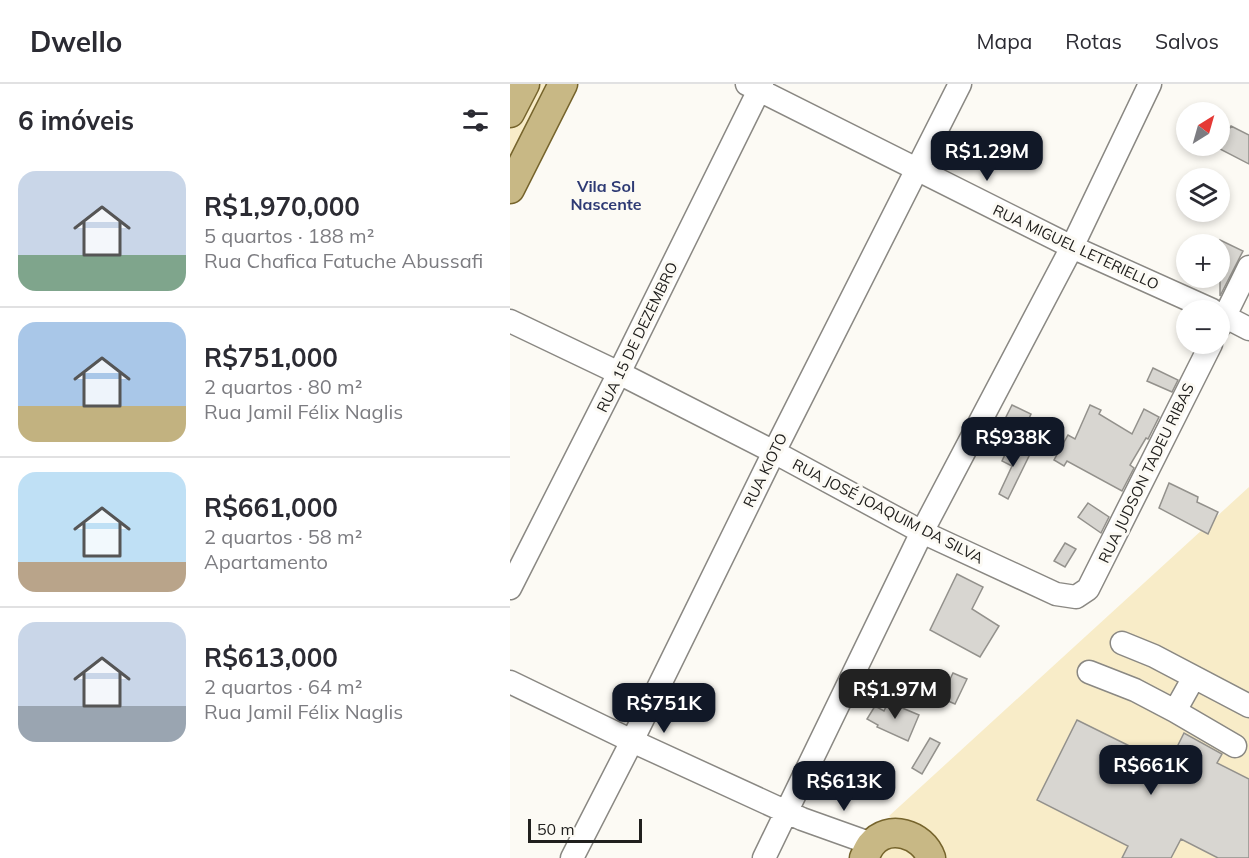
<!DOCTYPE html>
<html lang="pt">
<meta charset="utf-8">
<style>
body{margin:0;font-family:Mulish,sans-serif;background:#f2f2f3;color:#2b2b33;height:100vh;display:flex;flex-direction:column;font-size:22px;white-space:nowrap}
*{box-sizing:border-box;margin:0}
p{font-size:20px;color:#7c7c81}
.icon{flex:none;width:33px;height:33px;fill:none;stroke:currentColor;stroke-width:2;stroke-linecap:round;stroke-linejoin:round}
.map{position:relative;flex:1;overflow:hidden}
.side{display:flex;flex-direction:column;background:#fff;width:510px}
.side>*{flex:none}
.needle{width:39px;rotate:37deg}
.fabs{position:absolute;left:666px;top:18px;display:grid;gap:12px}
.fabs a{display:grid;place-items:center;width:54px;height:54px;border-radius:50%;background:#fff;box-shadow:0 3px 9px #0003;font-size:30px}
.scale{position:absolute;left:18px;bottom:15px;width:114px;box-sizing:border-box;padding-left:6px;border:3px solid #21201e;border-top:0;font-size:16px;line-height:21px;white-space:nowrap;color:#21201e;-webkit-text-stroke:4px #fcfaf4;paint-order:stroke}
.price{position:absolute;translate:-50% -51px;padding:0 14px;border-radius:12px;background:#111827;color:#fff;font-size:20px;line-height:39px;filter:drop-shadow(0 2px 3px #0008)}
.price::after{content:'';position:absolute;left:50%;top:36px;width:18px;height:14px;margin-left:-9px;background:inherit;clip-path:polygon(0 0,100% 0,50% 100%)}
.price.selected{background:#222;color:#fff}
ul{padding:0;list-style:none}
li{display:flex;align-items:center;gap:18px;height:150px;padding:0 18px}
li+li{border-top:2px solid #e1e1e2}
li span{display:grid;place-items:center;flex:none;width:168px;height:120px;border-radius:18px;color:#555}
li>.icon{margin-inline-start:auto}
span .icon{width:72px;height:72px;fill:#fffc;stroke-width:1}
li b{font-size:26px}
h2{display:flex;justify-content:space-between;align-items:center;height:72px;padding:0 18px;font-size:26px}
header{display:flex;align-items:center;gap:36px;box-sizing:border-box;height:84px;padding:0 30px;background:#fff;border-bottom:2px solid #e1e1e2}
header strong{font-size:28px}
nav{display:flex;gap:33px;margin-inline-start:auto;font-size:21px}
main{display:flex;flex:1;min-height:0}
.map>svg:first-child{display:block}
.green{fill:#f8ecc8}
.building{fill:#d8d6d1;stroke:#93918c;stroke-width:1.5}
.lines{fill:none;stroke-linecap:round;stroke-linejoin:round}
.minor-casing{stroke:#8a8883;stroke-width:25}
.major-casing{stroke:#76642c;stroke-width:31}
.minor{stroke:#fff;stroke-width:22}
.major{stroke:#c8b885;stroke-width:28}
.labels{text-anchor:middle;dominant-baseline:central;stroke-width:6;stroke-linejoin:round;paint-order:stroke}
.street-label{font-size:15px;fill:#21201e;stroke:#fcfaf4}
.neighbourhood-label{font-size:16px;font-weight:bold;fill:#2e3a74;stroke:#fcfaf4}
</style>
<header>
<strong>Dwello</strong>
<nav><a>Mapa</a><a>Rotas</a><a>Salvos</a></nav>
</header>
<main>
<section class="side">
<h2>6 imóveis<svg class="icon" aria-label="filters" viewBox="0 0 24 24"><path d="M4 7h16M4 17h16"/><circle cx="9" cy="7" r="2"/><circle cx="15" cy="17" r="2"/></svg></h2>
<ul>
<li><span style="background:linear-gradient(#c9d6e8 70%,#7fa58c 0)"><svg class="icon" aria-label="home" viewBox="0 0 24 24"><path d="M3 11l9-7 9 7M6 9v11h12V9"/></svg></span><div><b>R$1,970,000</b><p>5 quartos · 188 m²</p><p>Rua Chafica Fatuche Abussafi</p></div></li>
<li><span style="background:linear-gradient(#a9c7e8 70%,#c2b280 0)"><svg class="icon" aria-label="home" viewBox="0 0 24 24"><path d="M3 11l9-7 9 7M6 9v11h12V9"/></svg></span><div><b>R$751,000</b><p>2 quartos · 80 m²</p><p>Rua Jamil Félix Naglis</p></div></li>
<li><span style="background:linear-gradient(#bfe0f5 75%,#b9a48a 0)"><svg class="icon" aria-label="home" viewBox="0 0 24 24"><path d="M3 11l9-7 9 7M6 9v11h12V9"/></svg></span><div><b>R$661,000</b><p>2 quartos · 58 m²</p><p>Apartamento</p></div></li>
<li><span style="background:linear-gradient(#c9d6e8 70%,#9aa5b1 0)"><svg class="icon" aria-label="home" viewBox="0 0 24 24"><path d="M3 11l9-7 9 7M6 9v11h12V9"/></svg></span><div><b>R$613,000</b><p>2 quartos · 64 m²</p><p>Rua Jamil Félix Naglis</p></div></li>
</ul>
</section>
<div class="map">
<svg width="739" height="774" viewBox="0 0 739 774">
<rect width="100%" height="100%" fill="#fcfaf4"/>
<path class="green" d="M 22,0 L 41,0 L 0,81 L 0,43 Z
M 739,403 L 739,774 L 431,774 L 419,768 L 379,732 Z
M 388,760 L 417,774 L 369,774 L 377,764 Z"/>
<path class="building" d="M 721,42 L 739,51 L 739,80 L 708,64 Z
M 710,156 L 733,167 L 710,212 Z
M 643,284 L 668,296 L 662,308 L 637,297 Z
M 502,321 L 521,330 L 509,356 L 489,347 Z
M 580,321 L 591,326 L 589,330 L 622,350 L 634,325 L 649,333 L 638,355 L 636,354 L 620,381 L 624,384 L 612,407 L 557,377 L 554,382 L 544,376 L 558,351 L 565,355 Z
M 500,360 L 520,370 L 498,415 L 489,410 L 502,382 L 492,377 Z
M 659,399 L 688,413 L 687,418 L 708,428 L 698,450 L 649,424 Z
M 578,419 L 599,433 L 591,449 L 568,433 Z
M 555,459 L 566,465 L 555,483 L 544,477 Z
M 447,490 L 473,503 L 462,525 L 489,542 L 470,573 L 420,546 Z
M 443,589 L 457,595 L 445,620 L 431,614 Z
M 378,618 L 409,631 L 398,657 L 367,643 L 368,641 L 357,635 L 365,622 L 374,627 Z
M 567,636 L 658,681 L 674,649 L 712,670 L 707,679 L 739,695 L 739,774 L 708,774 L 671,755 L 661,774 L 612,774 L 618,762 L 527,716 Z
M 420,654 L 430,659 L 412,690 L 402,684 Z"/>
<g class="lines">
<defs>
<path id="minor" d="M 237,0 L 562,163 L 702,226
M 710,230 L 739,245
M 0,237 L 109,289 L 264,368 L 412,448 L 546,510 L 566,513 L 578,505 L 701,260
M 710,242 L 739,183
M 0,504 L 109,289 L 252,0
M 612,559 L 644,572 L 739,622
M 579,588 L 625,606 L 665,627 L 684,593
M 0,598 L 122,657 L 292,735 L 362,760
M 665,627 L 725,662
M 62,774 L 122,657 L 264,368 L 450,0
M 254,774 L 412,448 L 562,163 L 640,0"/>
<path id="major" d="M 0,29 L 15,0
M 0,105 L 53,0
M 354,774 C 356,770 358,765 361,761 C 378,739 413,750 421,774"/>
</defs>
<use href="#minor" class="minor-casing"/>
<use href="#major" class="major-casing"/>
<use href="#minor" class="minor"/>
<use href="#major" class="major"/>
</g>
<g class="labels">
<g class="street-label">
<text transform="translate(566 163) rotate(25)">RUA MIGUEL LETERIELLO</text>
<text transform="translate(127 253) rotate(-64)">RUA 15 DE DEZEMBRO</text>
<text transform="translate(255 386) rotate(-64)">RUA KIOTO</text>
<text transform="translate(636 389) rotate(-64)">RUA JUDSON TADEU RIBAS</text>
<text transform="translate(378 427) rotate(27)">RUA JOSÉ JOAQUIM DA SILVA</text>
</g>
<g class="neighbourhood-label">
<text x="96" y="102">Vila Sol<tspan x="96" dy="18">Nascente</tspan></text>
</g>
</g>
</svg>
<div class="fabs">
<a><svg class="needle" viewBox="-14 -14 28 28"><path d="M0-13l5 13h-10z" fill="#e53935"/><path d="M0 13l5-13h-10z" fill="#7c7c81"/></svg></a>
<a><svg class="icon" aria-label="layers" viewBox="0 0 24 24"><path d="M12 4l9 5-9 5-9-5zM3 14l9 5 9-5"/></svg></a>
<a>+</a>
<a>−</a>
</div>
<div class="scale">50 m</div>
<b class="price" style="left:477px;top:98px">R$1.29M</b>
<b class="price" style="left:503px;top:384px">R$938K</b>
<b class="price selected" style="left:385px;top:636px">R$1.97M</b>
<b class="price" style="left:154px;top:650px">R$751K</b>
<b class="price" style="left:641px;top:712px">R$661K</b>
<b class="price" style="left:334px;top:728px">R$613K</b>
</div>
</main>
